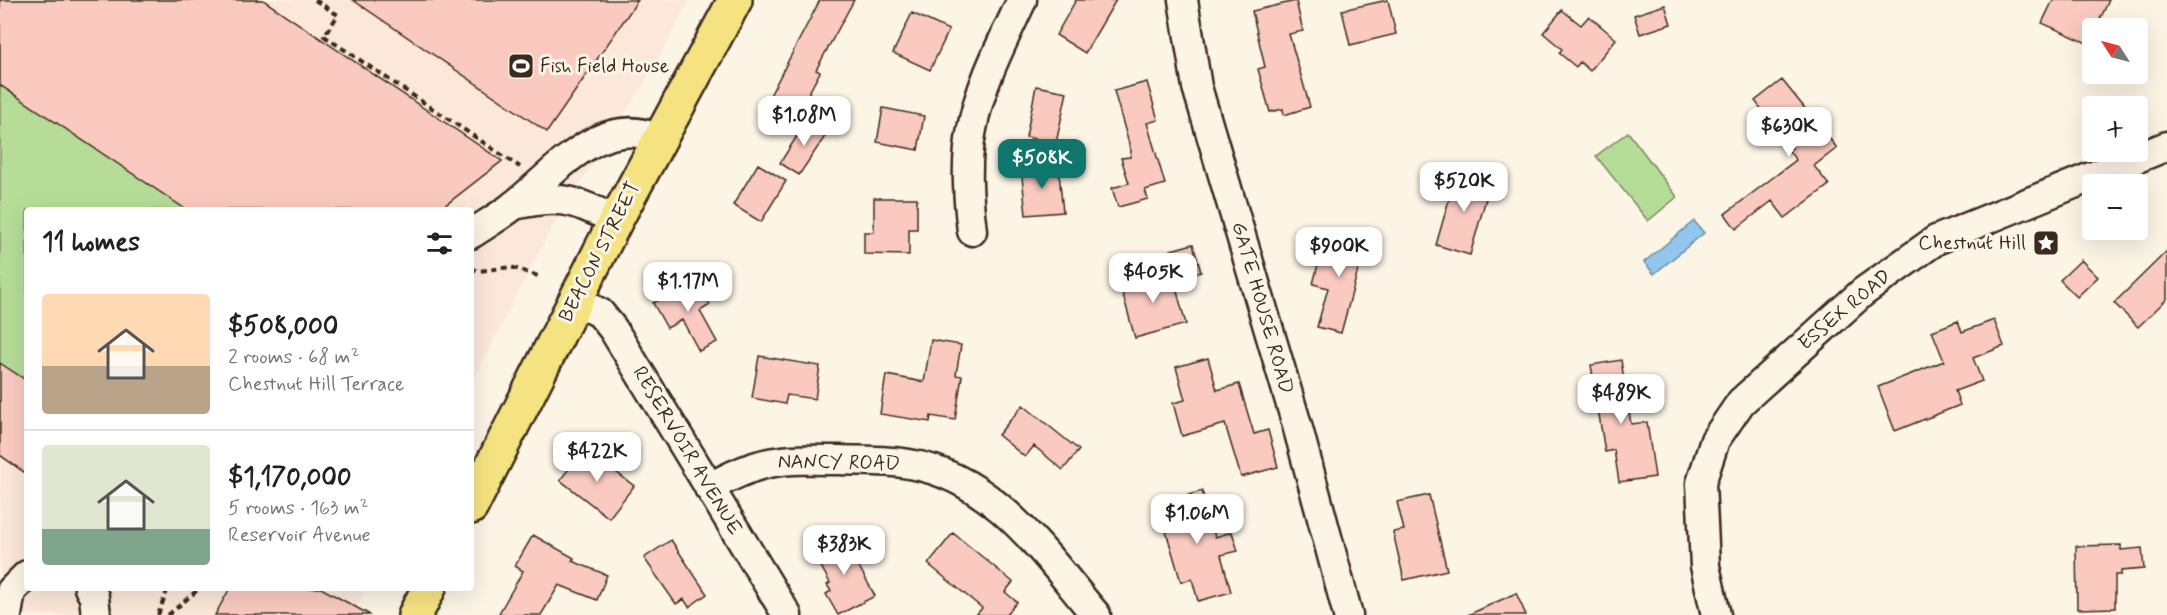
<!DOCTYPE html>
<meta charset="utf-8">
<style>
body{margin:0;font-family:Mynerve,sans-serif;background:#f2f2f2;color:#222;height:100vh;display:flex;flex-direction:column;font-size:22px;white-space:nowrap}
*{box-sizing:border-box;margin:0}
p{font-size:20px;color:#767676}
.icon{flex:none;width:33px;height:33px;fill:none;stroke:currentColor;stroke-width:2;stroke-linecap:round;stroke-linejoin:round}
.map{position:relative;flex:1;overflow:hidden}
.panel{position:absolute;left:24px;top:207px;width:450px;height:384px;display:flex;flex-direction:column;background:#fff;border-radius:6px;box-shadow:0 6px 24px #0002}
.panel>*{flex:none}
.needle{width:39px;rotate:306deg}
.tools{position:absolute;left:2082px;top:18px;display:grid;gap:12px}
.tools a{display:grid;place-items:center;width:66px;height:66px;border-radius:6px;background:#fff;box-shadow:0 6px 24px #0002;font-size:30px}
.price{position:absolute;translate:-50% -51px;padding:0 14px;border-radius:12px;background:#fff;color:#222;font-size:20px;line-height:39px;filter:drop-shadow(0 2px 3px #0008)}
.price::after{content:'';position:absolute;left:50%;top:36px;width:18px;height:14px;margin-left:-9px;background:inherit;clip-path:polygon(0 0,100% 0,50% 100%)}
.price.active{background:#0f766e;color:#fff}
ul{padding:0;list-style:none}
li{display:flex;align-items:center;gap:18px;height:150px;padding:0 18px}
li+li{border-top:2px solid #e0e0e0}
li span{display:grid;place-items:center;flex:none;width:168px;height:120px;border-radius:6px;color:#555}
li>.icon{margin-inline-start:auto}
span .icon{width:72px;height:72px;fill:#fffc;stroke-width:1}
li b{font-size:26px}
h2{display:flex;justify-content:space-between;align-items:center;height:72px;padding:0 18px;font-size:26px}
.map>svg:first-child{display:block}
.built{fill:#fbe8da}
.green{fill:#b6dd98;stroke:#78845b;stroke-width:1.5}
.water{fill:#92c6ef;stroke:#6f889b;stroke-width:1.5}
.building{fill:#facac0;stroke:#3b2a1e;stroke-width:1.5}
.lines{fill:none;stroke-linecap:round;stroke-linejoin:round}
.minor-casing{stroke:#3b2a1e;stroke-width:33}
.major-casing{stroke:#3b2a1e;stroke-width:38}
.path{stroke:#3b2a1e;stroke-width:4;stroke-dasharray:6 4.5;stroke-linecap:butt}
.minor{stroke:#fcf5e5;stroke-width:28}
.major{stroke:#f5e382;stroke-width:33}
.labels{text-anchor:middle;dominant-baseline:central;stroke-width:6;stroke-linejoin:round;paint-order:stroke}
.poi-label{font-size:20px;fill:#3b2a1e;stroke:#fcf5e5;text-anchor:start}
.street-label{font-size:20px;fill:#3b2a1e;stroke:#fcf5e5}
</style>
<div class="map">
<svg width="2167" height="615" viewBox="0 0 2167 615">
<rect width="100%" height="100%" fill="#fcf5e5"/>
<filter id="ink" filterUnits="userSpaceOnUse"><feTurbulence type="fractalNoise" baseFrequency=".0167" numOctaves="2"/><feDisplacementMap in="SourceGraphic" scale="12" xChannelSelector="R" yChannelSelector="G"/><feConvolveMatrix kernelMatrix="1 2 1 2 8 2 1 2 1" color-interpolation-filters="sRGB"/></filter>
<g filter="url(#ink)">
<path class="built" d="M 0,0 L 690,0 L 650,74 L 550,231 L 471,385 L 471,210 L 27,210 L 27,588 L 367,588 L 353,615 L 0,615 Z"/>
<path class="green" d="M 0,0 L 263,0 L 502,161 L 439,210 L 27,210 L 27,474 L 0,455 Z
M 1628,132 L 1677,197 L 1648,221 L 1596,156 Z"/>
<path class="water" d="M 1694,221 L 1704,233 L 1654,274 L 1644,262 Z"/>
<path class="building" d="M 0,0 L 263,0 L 502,161 L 439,210 L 187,210 L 0,85 Z
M 353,0 L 638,0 L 547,132 Z
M 820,0 L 854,0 L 816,70 L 820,72 L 791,126 L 762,111 Z
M 1076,0 L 1116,0 L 1085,53 L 1056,35 Z
M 1388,0 L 1396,34 L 1350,45 L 1342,10 Z
M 2053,0 L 2109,0 L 2096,28 L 2092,28 L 2089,44 L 2042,23 Z
M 1296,1 L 1303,31 L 1289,34 L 1310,107 L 1284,115 L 1283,109 L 1270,112 L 1258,69 L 1265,67 L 1252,11 Z
M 1665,5 L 1671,24 L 1640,34 L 1634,15 Z
M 1562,10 L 1581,25 L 1589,16 L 1616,39 L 1590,71 L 1580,62 L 1576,67 L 1559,53 L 1562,49 L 1543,33 Z
M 912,13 L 949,30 L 930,70 L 893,53 Z
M 1782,80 L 1837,148 L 1814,166 L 1829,185 L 1785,218 L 1772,201 L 1736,229 L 1725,214 L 1796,160 L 1788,150 L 1792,148 L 1755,101 Z
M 1147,82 L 1158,120 L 1147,123 L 1165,184 L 1145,190 L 1148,199 L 1118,207 L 1112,188 L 1129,183 L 1121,158 L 1130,157 L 1131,151 L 1114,91 Z
M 1036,86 L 1067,92 L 1056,143 L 1026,137 Z
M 883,108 L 924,116 L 918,150 L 877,142 Z
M 807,120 L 828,132 L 799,175 L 780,163 Z
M 758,164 L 786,181 L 761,222 L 733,205 Z
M 1058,164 L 1063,212 L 1026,215 L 1021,167 Z
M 1457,172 L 1491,181 L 1470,255 L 1436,245 Z
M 874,198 L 917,198 L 917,229 L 909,229 L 909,255 L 864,254 L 864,232 L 874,232 Z
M 1338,230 L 1367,237 L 1341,333 L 1317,327 L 1328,288 L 1313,284 L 1323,245 L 1334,248 Z
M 1193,244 L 1201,272 L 1179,278 L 1171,250 Z
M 2167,251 L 2167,299 L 2138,327 L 2114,303 Z
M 2081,260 L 2098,277 L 2077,297 L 2060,280 Z
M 1171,270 L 1186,324 L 1135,338 L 1120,284 Z
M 696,279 L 710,305 L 700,311 L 717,342 L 699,351 L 682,320 L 667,328 L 653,303 Z
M 1994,320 L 2004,346 L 1973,358 L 1982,381 L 1955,391 L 1960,405 L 1895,431 L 1878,387 L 1944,361 L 1932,331 L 1958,321 L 1962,332 Z
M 931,340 L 961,345 L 956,375 L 962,376 L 955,420 L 931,416 L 930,422 L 880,414 L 886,375 L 924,382 Z
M 759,356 L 820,366 L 815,399 L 787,395 L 785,404 L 752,398 Z
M 1208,358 L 1217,390 L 1239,384 L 1254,434 L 1268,430 L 1278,467 L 1241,477 L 1225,424 L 1182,436 L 1173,403 L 1185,400 L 1176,367 Z
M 1621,360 L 1631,424 L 1647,422 L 1655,477 L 1619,482 L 1614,450 L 1605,452 L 1591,365 Z
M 0,363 L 27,381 L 27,474 L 0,455 Z
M 1023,405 L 1079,450 L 1063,470 L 1034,446 L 1025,457 L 998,435 Z
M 585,448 L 634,486 L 609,518 L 560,480 Z
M 1202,491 L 1215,537 L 1232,532 L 1238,551 L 1221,555 L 1231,592 L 1198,601 L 1192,579 L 1181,582 L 1158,504 Z
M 1429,495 L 1447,570 L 1404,580 L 1393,532 L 1404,530 L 1397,502 Z
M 840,532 L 875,596 L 838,615 L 826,594 L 831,591 L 827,585 L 830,583 L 817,559 L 827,553 L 821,542 Z
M 953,533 L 1013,582 L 1005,592 L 1017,602 L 1006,615 L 976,615 L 982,608 L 928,564 Z
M 533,535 L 574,558 L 572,561 L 607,575 L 597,600 L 559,585 L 541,615 L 498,615 L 523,571 L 515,566 Z
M 671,540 L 707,594 L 689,607 L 684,599 L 676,604 L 644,558 Z
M 2121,545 L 2121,550 L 2142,548 L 2144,569 L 2121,571 L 2121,575 L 2115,575 L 2115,608 L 2077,609 L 2076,546 Z
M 230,588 L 321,588 L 370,615 L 215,615 Z
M 1516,593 L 1526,615 L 1468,615 Z"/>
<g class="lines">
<defs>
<path id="minor" d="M 1183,0 L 1197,87 L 1297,425 L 1348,615
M 514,205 C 562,194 572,200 616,220
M 972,231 C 968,198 965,162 972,129 C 980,84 1003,41 1022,0
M 471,234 C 485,225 500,216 513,206 C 555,174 600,112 659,139
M 575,300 L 600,313 L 613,329 L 787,615
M 709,488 C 761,458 783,459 840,460 C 863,461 886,460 909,464 C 994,477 1044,554 1096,615
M 89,588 L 94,597 L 96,615
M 7,615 L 11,591 L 27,575
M 1716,615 L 1705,566 L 1701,483 L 1715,440 L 1741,402 L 1863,292 L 1936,240 L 2167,146"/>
<path id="major" d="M 471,507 L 616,220 L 735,0
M 415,615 L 429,588"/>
</defs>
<use href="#minor" class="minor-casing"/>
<use href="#major" class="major-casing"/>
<path class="path" d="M 315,0 L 338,15 L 324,36 L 520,167
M 471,268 L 478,271 L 511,267 L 538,276
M 158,615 L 168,588
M 168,615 L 200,588"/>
<use href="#minor" class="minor"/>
<use href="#major" class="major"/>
</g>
</g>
<defs>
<symbol id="stadium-square" viewBox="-11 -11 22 22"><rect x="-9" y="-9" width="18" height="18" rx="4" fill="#3b2a1e" stroke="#fcf5e5"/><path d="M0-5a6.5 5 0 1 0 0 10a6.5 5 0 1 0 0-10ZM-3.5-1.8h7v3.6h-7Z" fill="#fff"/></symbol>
<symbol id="sight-square" viewBox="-11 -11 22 22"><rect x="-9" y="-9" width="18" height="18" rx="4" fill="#3b2a1e" stroke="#fcf5e5"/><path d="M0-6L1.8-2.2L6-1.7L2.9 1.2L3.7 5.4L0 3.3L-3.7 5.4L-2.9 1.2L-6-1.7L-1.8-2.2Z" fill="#fff"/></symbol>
</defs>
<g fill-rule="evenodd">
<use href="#stadium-square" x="506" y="51" width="30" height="30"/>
<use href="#sight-square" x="2031" y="228" width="30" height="30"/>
</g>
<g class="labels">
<g class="poi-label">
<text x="540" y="66">Fish Field House</text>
<text x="2026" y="243" text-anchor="end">Chestnut Hill</text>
</g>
<g class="street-label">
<text transform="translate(600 252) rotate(-63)">BEACON STREET</text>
<text transform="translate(1262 308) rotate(74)">GATE HOUSE ROAD</text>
<text transform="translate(1845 310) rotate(-40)">ESSEX ROAD</text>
<text transform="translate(687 451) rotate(59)">RESERVOIR AVENUE</text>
<text transform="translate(839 463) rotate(1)">NANCY ROAD</text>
</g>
</g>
</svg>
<div class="tools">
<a><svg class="needle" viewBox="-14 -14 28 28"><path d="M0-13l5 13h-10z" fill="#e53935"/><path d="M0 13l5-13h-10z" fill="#767676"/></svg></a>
<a>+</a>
<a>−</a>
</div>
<b class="price" style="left:804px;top:147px">$1.08M</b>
<b class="price" style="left:1789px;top:158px">$630K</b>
<b class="price active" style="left:1042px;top:190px">$508K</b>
<b class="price" style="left:1464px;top:213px">$520K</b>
<b class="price" style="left:1339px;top:278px">$900K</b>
<b class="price" style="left:1153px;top:304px">$405K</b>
<b class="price" style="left:688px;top:313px">$1.17M</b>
<b class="price" style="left:1621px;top:425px">$489K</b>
<b class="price" style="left:597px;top:483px">$422K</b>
<b class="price" style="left:1197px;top:545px">$1.06M</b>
<b class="price" style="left:844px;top:576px">$383K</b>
<section class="panel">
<h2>11 homes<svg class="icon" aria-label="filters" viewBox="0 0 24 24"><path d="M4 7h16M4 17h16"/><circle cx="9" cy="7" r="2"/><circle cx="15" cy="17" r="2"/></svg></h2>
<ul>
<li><span style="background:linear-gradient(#ffd9b3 60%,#b9a48a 0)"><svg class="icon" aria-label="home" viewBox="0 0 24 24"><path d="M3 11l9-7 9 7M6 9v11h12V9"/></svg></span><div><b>$508,000</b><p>2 rooms · 68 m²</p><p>Chestnut Hill Terrace</p></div></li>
<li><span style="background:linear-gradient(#dfe7d0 70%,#7fa58c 0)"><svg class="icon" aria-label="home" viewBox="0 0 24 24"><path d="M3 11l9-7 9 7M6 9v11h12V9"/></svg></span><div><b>$1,170,000</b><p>5 rooms · 163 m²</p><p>Reservoir Avenue</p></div></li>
</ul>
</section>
</div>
